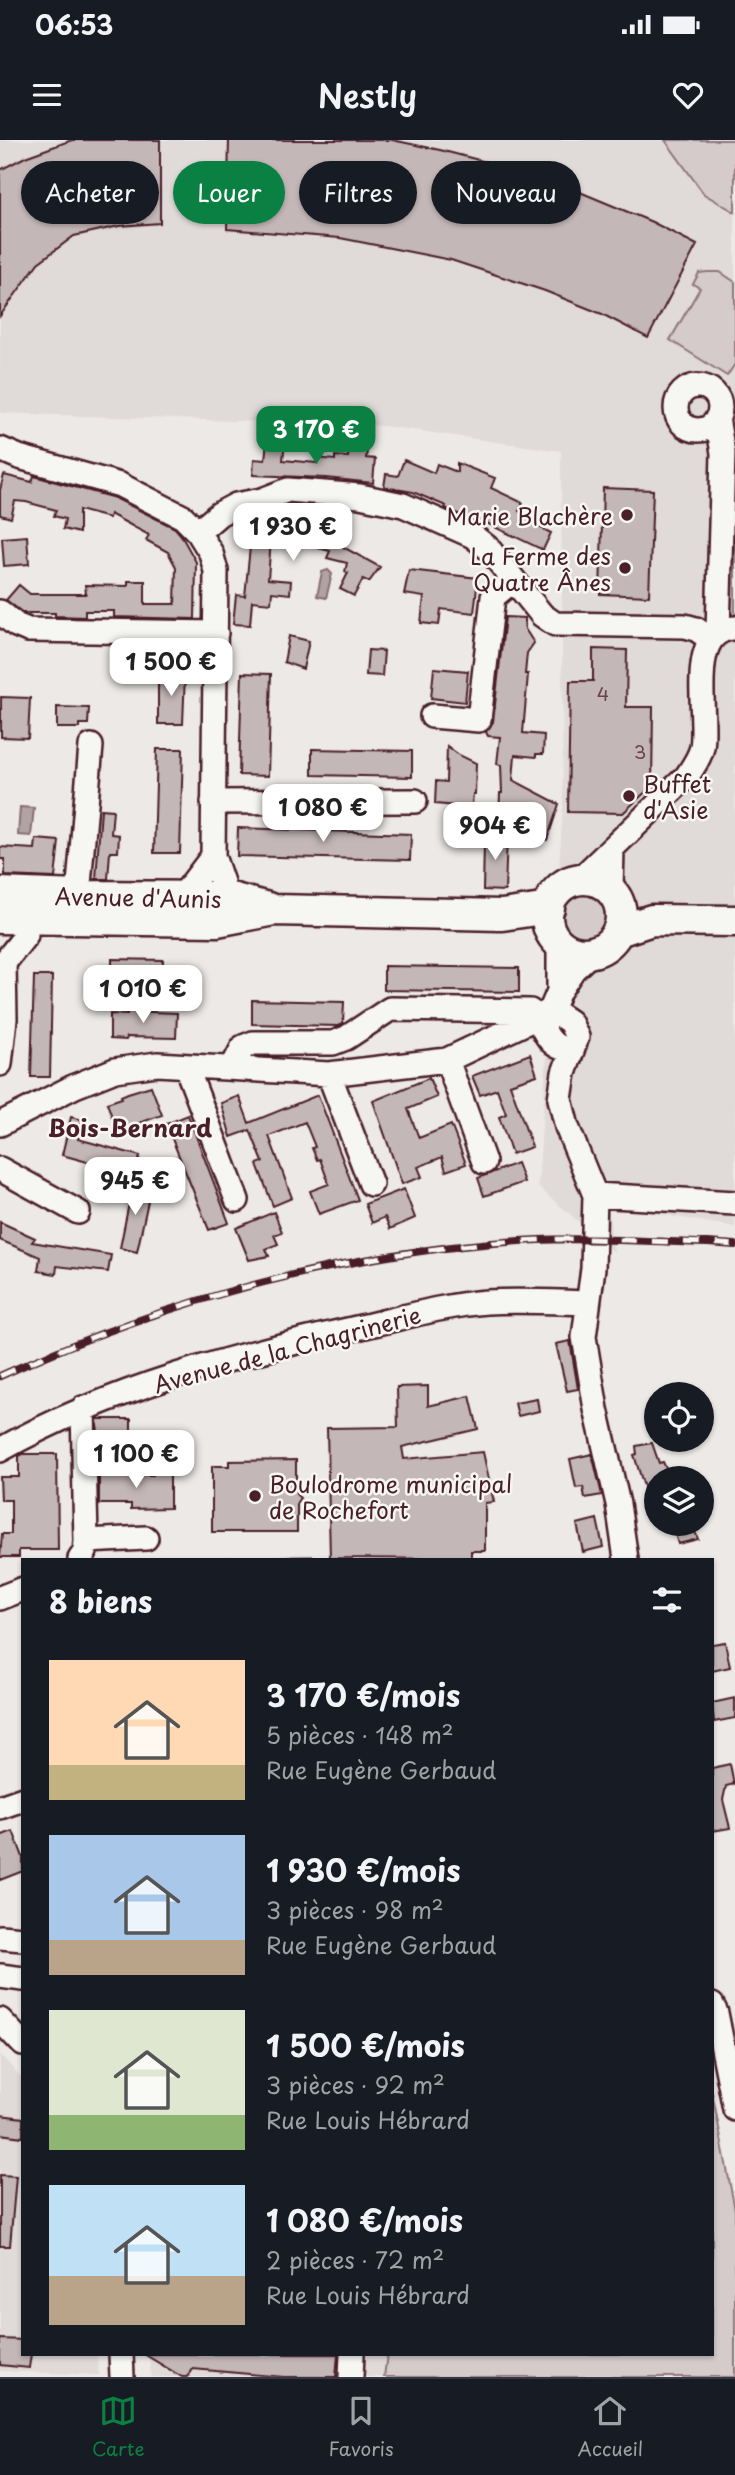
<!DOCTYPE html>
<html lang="fr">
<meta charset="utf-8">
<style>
body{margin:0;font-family:"Playpen Sans",sans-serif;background:#20242c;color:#f1f3f6;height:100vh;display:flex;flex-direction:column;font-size:26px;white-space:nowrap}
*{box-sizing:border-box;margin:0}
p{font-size:23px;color:#9ea1a6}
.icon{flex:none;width:38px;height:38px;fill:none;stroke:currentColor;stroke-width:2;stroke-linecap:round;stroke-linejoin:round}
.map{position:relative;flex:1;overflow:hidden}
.drawer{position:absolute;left:21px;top:1418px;width:693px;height:798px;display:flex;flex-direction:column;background:#171b24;border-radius:0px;box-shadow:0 2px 5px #0004}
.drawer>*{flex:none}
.banner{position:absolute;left:21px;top:21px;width:693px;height:63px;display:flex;gap:14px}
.tools{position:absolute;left:644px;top:1242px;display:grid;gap:14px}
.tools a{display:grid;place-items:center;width:70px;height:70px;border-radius:50%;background:#171b24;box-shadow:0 2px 5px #0004;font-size:35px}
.price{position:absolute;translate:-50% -60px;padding:0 16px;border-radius:14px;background:#fff;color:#222;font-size:23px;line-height:46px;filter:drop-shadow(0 2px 4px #0008)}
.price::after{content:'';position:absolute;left:50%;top:42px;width:21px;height:16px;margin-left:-10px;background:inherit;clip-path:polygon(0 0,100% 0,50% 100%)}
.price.current{background:#0b8043;color:#fff}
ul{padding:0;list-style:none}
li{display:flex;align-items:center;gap:21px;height:175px;padding:0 28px}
li span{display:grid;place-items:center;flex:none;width:196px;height:140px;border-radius:0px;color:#555}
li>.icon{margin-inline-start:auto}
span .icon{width:84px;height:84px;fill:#fffc;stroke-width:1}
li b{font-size:30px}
h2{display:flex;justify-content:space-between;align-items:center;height:84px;padding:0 28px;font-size:30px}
.tag{padding:0 24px;border-radius:32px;background:#171b24;box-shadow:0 2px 5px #0004;font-size:24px;line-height:63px}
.tag.current{background:#0b8043;color:#fff}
.status{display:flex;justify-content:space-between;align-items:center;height:49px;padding:0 35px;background:#171b24;direction:ltr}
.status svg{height:19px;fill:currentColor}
header{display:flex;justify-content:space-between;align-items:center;height:91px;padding:0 28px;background:#171b24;font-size:32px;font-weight:600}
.tabs{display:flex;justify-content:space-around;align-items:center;height:98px;border-top:2px solid #363941;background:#171b24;font-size:19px;color:#9ea1a6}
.tabs a{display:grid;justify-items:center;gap:4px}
.tabs .current{color:#0b8043}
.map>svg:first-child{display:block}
.built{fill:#e0dad8}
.green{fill:#d4cbca;stroke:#8f757a;stroke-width:2}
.water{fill:#b1a2a3;stroke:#886e73;stroke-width:2}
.building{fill:#c4b7b7;stroke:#4a1f2b;stroke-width:2}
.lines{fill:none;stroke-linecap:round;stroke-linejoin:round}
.minor-casing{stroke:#4a1f2b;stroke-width:28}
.major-casing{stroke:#4a1f2b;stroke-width:35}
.minor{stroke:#f6f6f2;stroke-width:23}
.major{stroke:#f6f6f2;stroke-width:30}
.rail-casing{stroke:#4a1f2b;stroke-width:8}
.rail{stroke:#f6f6f2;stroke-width:5;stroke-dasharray:16;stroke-linecap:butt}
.poi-dot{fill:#4a1f2b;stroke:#f6f6f2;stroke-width:2.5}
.labels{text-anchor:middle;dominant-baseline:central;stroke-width:5;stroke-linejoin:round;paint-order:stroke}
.number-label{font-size:19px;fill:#68454e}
.poi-label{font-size:23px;fill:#4a1f2b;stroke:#f6f6f2;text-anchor:end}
.street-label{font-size:23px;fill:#4a1f2b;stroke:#f6f6f2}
.neighbourhood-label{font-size:24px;font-weight:bold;fill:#4a1f2b;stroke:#f6f6f2}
</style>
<div class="status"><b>06:53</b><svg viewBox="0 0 49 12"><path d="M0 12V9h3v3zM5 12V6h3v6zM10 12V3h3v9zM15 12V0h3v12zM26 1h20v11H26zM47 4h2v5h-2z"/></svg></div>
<header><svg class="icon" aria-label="menu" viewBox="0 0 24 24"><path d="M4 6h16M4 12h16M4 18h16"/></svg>Nestly<svg class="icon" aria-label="heart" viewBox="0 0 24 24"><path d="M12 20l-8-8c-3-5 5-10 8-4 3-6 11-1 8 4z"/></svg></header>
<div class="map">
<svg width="735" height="2237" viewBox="0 0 735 2237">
<rect width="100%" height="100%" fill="#ece9e6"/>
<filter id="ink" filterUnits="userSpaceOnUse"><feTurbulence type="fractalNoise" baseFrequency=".0143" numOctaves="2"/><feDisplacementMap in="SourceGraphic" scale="14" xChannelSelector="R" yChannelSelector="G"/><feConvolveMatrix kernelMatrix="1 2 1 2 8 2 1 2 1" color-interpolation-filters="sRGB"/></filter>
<g filter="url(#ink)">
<path class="built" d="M 0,0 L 665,0 L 704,54 L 735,72 L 735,1087 L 607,1065 L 614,1112 L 538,1047 L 563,668 L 561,311 L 385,286 L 0,273 Z
M 0,1915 L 23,1939 L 23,2214 L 97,2214 L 99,2235 L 0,2231 Z
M 149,2214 L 387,2214 L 384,2237 L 151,2237 Z"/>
<path class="green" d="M 665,0 L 735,0 L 735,72 L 704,54 Z
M 707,132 L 720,132 L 735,142 L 735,224 L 727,236 L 670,200 L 700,148 L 693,144 L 699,133 Z
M 729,318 L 735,318 L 735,477 L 727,477 Z
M559 773a26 26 0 1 1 52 0a26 26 0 1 1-52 0Z
M 312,1416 L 312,1419 L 218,1419 L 218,1418 Z
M 712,1952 L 735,2070 L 735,2237 L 384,2237 L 387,2214 L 712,2214 Z"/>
<path class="water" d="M 328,430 L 332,434 L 326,458 L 317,456 L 322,432 Z
M 20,667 L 34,668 L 31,696 L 18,695 Z"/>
<path class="building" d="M 72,0 L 160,0 L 160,83 L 119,86 L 74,96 L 38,123 L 0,176 L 0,30 L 25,17 Z
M 229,0 L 392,0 L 440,10 L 506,27 L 575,50 L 652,82 L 697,105 L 648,198 L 602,174 L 545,151 L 451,120 L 340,98 L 227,89 Z
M 267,301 L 285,302 L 283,320 L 317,323 L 317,318 L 335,320 L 335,316 L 348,317 L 349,309 L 367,311 L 366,318 L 375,319 L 373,343 L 326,338 L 253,335 L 254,319 L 265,320 Z
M 404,320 L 434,333 L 437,324 L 457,332 L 457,323 L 495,338 L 491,348 L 523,363 L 519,371 L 538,380 L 535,385 L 551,393 L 543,410 L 478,379 L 477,382 L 445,368 L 446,366 L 413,352 L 384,347 L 386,334 L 398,336 Z
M 4,335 L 32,342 L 34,336 L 115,358 L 175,388 L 181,395 L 196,422 L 195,479 L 114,477 L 114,471 L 85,471 L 85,477 L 55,476 L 55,473 L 23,473 L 6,460 L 19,445 L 30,454 L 86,454 L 85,445 L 128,446 L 128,441 L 145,441 L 145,464 L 175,464 L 176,427 L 168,412 L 146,400 L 149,395 L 110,374 L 109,378 L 79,370 L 79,393 L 63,389 L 65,379 L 54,376 L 56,370 L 26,362 L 15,361 L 11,378 L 0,375 L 0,350 Z
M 603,348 L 653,350 L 649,456 L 600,454 Z
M 249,380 L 311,386 L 346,395 L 343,407 L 380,427 L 369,442 L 363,439 L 354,456 L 340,449 L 348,433 L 345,432 L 347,423 L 327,418 L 330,411 L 310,406 L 310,402 L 271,399 L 268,439 L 291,441 L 290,454 L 272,452 L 271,463 L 252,461 L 250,485 L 233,484 L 236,455 L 245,456 L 250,407 L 247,407 Z
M 27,396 L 29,424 L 4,426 L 2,398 Z
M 409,430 L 478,438 L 474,473 L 441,469 L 439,485 L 421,483 L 424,457 L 404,454 Z
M 505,477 L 525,478 L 525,489 L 534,503 L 527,513 L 525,534 L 528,534 L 523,593 L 544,595 L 543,614 L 536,614 L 536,617 L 515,615 L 513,640 L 559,664 L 547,700 L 535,696 L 538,680 L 499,679 L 500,653 L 502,653 L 501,625 L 497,624 L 500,597 L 488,596 L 486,592 L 493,582 Z
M 289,496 L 309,501 L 303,529 L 284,522 Z
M 593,509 L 627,510 L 626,567 L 653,567 L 652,646 L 623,673 L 568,672 L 570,541 L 593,541 Z
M 368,510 L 384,511 L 382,536 L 366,535 Z
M 434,528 L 468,531 L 465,562 L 431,558 Z
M 158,532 L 185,533 L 183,584 L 158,584 Z
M 242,533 L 271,534 L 268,636 L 239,635 Z
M 1,557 L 30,558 L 28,598 L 1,597 Z
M 57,567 L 89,568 L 88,584 L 79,584 L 79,588 L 57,588 Z
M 447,606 L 459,615 L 476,623 L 475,654 L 473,654 L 471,676 L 456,675 L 457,666 L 435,664 L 436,641 L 446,642 Z
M 157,609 L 183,609 L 180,713 L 154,713 Z
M 312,609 L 412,611 L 412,637 L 312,635 Z
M 101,669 L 113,670 L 111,694 L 119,695 L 118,712 L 110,712 L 108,739 L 96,739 Z
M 238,688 L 411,694 L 410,720 L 237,716 Z
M 488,693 L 507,694 L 505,751 L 483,750 L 484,703 L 487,703 Z
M 36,699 L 59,701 L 55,738 L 5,736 L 5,719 L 0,719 L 0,707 L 35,709 Z
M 112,819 L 163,820 L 162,838 L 112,837 Z
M 384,826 L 519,828 L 519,852 L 384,850 Z
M 34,836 L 52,836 L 50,937 L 31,937 Z
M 252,860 L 344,862 L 343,883 L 339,886 L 252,884 Z
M 127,871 L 177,873 L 176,898 L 127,897 L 126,900 L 110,899 L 110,874 L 127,875 Z
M 530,914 L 537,935 L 510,944 L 532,1007 L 512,1014 L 499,977 L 506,974 L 497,949 L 480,955 L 472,936 Z
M 429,938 L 437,957 L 408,969 L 419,998 L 451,985 L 466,1024 L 446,1031 L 442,1017 L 418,1027 L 422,1037 L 402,1044 L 373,961 Z
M 151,946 L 162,975 L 117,991 L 107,963 L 122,958 L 121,956 L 128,953 Z
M 318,955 L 358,1060 L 319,1074 L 310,1051 L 329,1044 L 320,1019 L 317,1020 L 312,1008 L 315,1007 L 305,982 L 269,996 L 292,1058 L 273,1066 L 257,1024 L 263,1022 L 250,990 L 231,997 L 221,963 L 239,956 L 249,983 Z
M 188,975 L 229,1083 L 209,1090 L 166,984 Z
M 71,977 L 83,980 L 78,999 L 140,1016 L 135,1035 L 62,1015 Z
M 517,1023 L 524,1042 L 484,1056 L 478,1038 Z
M 133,1043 L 151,1047 L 137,1112 L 120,1108 Z
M 404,1049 L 415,1078 L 390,1089 L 385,1077 L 372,1083 L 365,1064 Z
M 274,1072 L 282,1092 L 274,1095 L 278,1104 L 266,1109 L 269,1116 L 249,1120 L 236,1088 Z
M 0,1082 L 35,1098 L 32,1102 L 111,1115 L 108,1132 L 57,1126 L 56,1134 L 38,1131 L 40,1117 L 0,1100 Z
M 570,1201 L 578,1249 L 567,1251 L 556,1204 Z
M 428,1246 L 428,1266 L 470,1256 L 478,1289 L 402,1307 L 404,1319 L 483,1312 L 494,1362 L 485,1363 L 485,1411 L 471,1411 L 471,1419 L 330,1418 L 327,1288 L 398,1287 L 397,1247 Z
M 537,1259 L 539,1271 L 518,1276 L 515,1263 Z
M 97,1279 L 131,1279 L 131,1302 L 114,1302 L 114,1295 L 98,1295 Z
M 652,1303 L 659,1323 L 663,1322 L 671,1339 L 656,1339 L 656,1371 L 652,1372 L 634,1315 L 637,1314 L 636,1306 Z
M 23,1314 L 57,1314 L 58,1410 L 19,1410 L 19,1417 L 0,1417 L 2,1394 L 11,1394 L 11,1360 L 1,1360 L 0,1337 L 19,1337 L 19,1316 Z
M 592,1314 L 602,1355 L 585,1358 L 583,1347 L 576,1348 L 570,1319 Z
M 296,1320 L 296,1354 L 300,1358 L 297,1362 L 297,1392 L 212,1392 L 212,1326 L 229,1326 L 229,1321 Z
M 153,1332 L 170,1332 L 170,1368 L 131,1369 L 131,1364 L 99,1364 L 99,1335 L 153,1335 Z
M 597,1379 L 603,1407 L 583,1412 L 577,1384 Z
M 672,1384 L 692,1384 L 698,1399 L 678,1404 Z
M 725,1502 L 730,1527 L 712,1531 L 712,1504 Z
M 735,1558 L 735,1578 L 714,1582 L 712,1563 Z
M 730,1624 L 734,1644 L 726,1646 L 723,1660 L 730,1688 L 712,1691 L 712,1628 Z
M 13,1691 L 23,1717 L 23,1731 L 0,1740 L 0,1696 Z
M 0,1975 L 23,1978 L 23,1997 L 0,1994 Z
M 0,2035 L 16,2036 L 10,2106 L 0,2106 Z
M 0,2199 L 23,2200 L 23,2214 L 31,2214 L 29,2228 L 0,2225 Z
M 144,2214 L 338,2214 L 336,2237 L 284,2237 L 193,2229 L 188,2237 L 182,2237 Z"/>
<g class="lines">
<defs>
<path id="minor" d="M676 268a22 22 0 1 1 44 0a22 22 0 1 1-44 0Z
M 717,278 L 723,313 L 718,492
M 0,309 L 19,317 L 120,345 L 183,377 L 198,392 L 211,413 L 216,431 L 213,716 L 227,757 L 223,769
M 198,392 L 219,374 L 236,365 L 262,360 L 288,350 L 360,356 L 403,365 L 473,396 L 488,408 L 542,475 L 555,484 L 685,486 L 696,489 L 710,499
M 0,472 L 16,485 L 28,490 L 216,493
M 432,576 L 479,580 L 493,457 L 505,447 L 516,443
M 213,662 L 415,661
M 579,740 L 687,636 C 693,627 700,617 702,607 C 708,574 685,489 735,488
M 611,751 L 612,709
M 78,756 L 91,606
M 181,758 L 213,716
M 559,851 L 559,804
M 552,870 L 570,882 L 577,897 L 564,933 L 560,959 L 567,987 L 595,1055 L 593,1128 L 584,1197 L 596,1269 L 618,1364 L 626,1419
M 571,910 C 555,908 550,902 543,889 L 559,851 L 573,830 L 591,813
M 447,920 L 484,1022
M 0,924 L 5,879 L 4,823 L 26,795 L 24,764
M 186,926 L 237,1060
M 232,928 L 243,907 L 253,903 L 333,903 L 346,898 L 390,869 L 530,871 L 535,879
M 329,934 L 371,1044
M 0,984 L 75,946 L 115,930 L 157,924 L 329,934 L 447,920 L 552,870
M 0,1029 L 78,1072
M 595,1055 L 735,1063
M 0,1310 C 112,1247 236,1215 361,1187 C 402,1178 444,1165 487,1162 C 520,1160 554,1162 588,1163
M 86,1401 L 146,1398
M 80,1419 L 85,1412 L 86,1401 L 83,1268
M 0,1458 L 23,1449
M 0,1667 L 23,1659
M 0,1797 L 23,1799
M 0,1836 L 23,1839
M 712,1865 L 716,1873 L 735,1969
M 0,1880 L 23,1904
M 121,2214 L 122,2237
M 351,2237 L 352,2214"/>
<path id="major" d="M547 776a37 37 0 1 1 74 0a37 37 0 1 1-74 0Z
M 0,753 L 78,756 L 227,757 L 268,768
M 0,778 L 217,781 L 274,770 L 502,775 L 549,768
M 618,791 L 652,780 L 735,781"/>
</defs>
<use href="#minor" class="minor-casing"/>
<use href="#major" class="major-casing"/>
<use href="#minor" class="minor"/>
<use href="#major" class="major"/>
<defs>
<path id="rail" d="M 0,1236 C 169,1159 352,1109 538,1100 C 594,1097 652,1102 708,1103 L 735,1105"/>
</defs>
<use href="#rail" class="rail-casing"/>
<use href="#rail" class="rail"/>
</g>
</g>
<g class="poi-dot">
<circle cx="627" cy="375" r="7"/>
<circle cx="625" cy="428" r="7"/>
<circle cx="629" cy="656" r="7"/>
<circle cx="255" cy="1356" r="7"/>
</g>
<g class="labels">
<g class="number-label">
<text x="603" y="553">4</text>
<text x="640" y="611">3</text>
</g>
<g class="poi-label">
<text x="613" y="375">Marie Blachère</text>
<text x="611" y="415">La Ferme des<tspan x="611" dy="26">Quatre Ânes</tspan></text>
<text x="643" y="643" text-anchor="start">Buffet<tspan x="643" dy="26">d'Asie</tspan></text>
<text x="269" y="1343" text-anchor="start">Boulodrome municipal<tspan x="269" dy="26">de Rochefort</tspan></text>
</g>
<g class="street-label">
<text transform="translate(138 757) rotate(1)">Avenue d'Aunis</text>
<text transform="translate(287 1209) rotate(-15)">Avenue de la Chagrinerie</text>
</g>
<g class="neighbourhood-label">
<text x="130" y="987">Bois-Bernard</text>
</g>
</g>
</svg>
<div class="tools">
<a><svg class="icon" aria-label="locate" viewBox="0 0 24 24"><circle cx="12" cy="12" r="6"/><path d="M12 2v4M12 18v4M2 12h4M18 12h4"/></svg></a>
<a><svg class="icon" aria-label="layers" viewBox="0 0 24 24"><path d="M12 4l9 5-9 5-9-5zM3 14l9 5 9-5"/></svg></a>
</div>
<b class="price current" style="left:316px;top:326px">3 170 €</b>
<b class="price" style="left:293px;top:423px">1 930 €</b>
<b class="price" style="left:171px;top:558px">1 500 €</b>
<b class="price" style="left:323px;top:704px">1 080 €</b>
<b class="price" style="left:495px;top:722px">904 €</b>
<b class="price" style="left:143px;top:885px">1 010 €</b>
<b class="price" style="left:135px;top:1077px">945 €</b>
<b class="price" style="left:136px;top:1350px">1 100 €</b>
<div class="banner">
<a class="tag">Acheter</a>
<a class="tag current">Louer</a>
<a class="tag">Filtres</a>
<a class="tag">Nouveau</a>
</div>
<section class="drawer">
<h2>8 biens<svg class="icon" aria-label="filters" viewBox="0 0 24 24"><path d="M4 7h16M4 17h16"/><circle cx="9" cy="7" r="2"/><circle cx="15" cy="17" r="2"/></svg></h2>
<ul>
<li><span style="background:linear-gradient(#ffd9b3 75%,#c2b280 0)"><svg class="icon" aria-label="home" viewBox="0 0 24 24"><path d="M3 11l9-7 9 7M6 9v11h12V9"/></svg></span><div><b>3 170 €/mois</b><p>5 pièces · 148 m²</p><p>Rue Eugène Gerbaud</p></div></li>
<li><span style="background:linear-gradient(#a9c7e8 75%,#b9a48a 0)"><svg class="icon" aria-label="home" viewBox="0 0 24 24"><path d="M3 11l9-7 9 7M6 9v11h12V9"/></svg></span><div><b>1 930 €/mois</b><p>3 pièces · 98 m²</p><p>Rue Eugène Gerbaud</p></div></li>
<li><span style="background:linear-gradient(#dfe7d0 75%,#8fb573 0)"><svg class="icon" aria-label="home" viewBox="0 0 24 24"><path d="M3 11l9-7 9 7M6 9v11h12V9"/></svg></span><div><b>1 500 €/mois</b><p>3 pièces · 92 m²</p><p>Rue Louis Hébrard</p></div></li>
<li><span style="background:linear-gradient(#bfe0f5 65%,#b9a48a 0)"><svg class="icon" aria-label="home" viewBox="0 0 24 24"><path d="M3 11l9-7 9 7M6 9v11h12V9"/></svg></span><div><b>1 080 €/mois</b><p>2 pièces · 72 m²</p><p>Rue Louis Hébrard</p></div></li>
</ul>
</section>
</div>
<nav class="tabs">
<a class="current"><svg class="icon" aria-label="map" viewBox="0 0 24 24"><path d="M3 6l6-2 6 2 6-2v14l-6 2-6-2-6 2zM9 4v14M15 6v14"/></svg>Carte</a>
<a><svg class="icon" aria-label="saved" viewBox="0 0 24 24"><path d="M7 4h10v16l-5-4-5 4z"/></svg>Favoris</a>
<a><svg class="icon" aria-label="home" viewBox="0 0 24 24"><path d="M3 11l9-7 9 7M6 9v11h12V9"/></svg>Accueil</a>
</nav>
